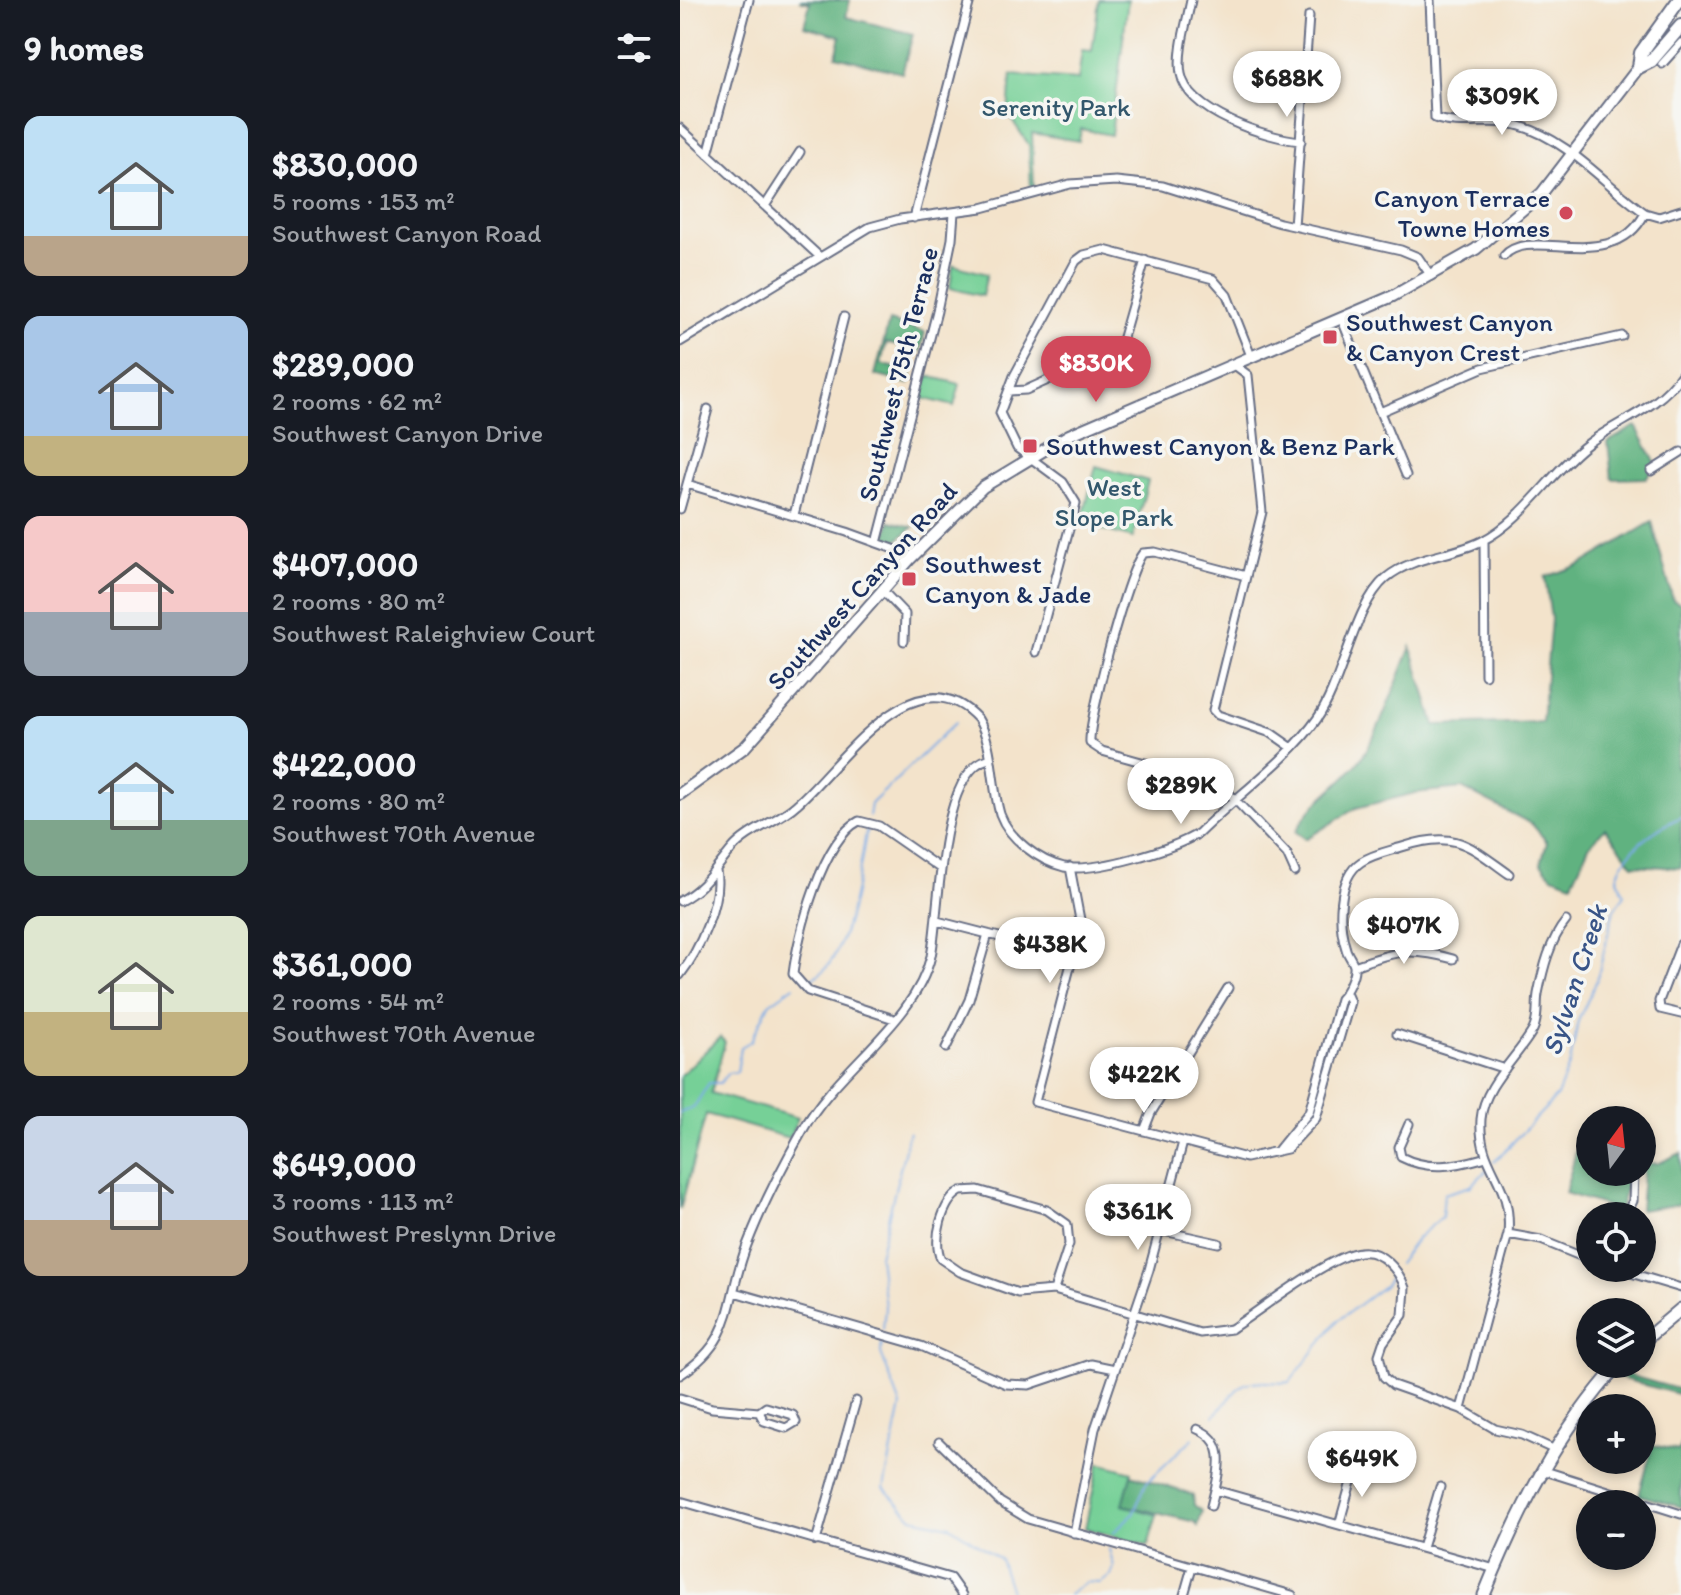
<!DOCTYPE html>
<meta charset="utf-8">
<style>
body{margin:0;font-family:Itim,sans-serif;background:#242831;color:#f1f3f6;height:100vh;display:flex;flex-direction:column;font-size:30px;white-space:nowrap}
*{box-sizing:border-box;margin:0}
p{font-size:26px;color:#9ea1a6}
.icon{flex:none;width:44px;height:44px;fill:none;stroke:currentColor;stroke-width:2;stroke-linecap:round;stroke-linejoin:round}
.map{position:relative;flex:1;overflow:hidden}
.drawer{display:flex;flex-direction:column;background:#171b24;width:680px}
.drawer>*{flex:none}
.needle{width:52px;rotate:15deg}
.tools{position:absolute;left:896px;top:1106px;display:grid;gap:16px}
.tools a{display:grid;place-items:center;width:80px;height:80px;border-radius:50%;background:#171b24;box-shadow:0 4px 12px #0003;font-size:40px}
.price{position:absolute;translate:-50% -68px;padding:0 18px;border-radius:28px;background:#fff;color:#222;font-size:26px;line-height:52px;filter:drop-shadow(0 2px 4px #0008)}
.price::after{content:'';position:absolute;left:50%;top:48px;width:24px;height:18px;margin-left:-12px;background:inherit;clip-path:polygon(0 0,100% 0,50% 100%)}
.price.on{background:#d1495b;color:#fff}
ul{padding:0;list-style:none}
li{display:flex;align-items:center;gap:24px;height:200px;padding:0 24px}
li span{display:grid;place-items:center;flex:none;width:224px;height:160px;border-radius:16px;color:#555}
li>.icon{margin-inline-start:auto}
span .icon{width:96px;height:96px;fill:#fffc;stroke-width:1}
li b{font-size:34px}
h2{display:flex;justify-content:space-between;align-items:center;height:96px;padding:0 24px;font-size:34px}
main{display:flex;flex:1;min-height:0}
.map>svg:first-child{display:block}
.green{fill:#76d097;stroke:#48807a;stroke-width:2}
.forest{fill:#60b280;stroke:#3e706f;stroke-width:2}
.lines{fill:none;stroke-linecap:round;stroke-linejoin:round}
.stream{stroke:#7cace6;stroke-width:2}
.street-casing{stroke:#676e84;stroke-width:11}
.secondary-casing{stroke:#676e84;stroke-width:14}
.primary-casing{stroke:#676e84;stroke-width:15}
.highway-casing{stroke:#676e84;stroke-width:16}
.street{stroke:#fff;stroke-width:7}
.secondary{stroke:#fff;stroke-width:10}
.primary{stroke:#fff;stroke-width:11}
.highway{stroke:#fff;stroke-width:12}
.poi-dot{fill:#d1495b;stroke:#f6f6f2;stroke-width:3}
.labels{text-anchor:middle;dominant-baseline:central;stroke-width:7;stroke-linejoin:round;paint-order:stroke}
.park-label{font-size:26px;fill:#32576c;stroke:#f6f6f2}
.poi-label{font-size:26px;fill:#1b2f5e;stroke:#f6f6f2;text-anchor:start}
.street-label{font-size:26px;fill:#1b2f5e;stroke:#f6f6f2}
.water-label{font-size:28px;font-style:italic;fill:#385487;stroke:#f6f6f2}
</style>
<main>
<section class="drawer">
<h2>9 homes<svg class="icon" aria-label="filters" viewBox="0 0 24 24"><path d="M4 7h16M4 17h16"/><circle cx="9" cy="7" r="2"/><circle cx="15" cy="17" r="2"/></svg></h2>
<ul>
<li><span style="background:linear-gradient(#bfe0f5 75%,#b9a48a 0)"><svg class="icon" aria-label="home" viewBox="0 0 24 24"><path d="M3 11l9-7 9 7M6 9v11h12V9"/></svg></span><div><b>$830,000</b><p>5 rooms · 153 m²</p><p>Southwest Canyon Road</p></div></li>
<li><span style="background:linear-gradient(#a9c7e8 75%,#c2b280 0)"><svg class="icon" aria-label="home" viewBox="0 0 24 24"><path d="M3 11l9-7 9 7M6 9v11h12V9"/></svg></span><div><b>$289,000</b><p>2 rooms · 62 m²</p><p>Southwest Canyon Drive</p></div></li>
<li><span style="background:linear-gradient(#f6c9c9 60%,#9aa5b1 0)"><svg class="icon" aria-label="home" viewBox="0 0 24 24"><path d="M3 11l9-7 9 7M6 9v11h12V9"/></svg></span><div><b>$407,000</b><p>2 rooms · 80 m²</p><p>Southwest Raleighview Court</p></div></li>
<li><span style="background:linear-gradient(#bfe0f5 65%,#7fa58c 0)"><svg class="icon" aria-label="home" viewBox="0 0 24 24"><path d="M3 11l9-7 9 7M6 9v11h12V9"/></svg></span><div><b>$422,000</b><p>2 rooms · 80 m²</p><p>Southwest 70th Avenue</p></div></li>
<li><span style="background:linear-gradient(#dfe7d0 60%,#c2b280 0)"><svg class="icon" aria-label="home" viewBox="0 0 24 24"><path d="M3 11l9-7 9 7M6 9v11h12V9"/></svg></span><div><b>$361,000</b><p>2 rooms · 54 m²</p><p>Southwest 70th Avenue</p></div></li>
<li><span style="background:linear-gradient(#c9d6e8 65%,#b9a48a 0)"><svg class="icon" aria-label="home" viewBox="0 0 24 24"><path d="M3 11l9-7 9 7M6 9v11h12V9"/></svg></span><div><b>$649,000</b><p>3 rooms · 113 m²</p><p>Southwest Preslynn Drive</p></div></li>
</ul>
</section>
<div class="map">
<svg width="1001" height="1595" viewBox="0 0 1001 1595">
<rect width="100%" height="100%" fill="#f6f6f2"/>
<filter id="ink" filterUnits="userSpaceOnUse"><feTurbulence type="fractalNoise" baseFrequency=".0125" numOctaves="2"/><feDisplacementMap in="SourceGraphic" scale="16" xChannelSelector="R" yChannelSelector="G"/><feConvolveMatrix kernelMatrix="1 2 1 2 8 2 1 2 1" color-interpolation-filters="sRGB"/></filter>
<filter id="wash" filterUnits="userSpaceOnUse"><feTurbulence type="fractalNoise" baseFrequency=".006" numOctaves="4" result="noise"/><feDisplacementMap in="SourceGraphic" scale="32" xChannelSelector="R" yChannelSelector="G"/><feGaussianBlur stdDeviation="1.8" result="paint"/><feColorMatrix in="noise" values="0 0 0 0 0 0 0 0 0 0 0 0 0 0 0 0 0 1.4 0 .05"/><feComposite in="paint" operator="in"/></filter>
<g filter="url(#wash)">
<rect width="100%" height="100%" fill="#f3e3cb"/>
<path class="green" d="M 419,0 L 448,0 L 431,135 L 401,129 L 399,141 L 352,133 L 354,189 L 351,190 L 349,145 L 328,114 L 331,75 L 398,80 L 402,50 L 412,51 Z
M 273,265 L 307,274 L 302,296 L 270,288 Z
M 248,376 L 280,384 L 274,406 L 242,398 Z
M 416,466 L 468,481 L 453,538 L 401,524 Z
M 40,1037 L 45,1042 L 31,1093 L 118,1118 L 109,1138 L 26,1114 L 0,1210 L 0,1076 Z
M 419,1463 L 452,1472 L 443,1505 L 477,1515 L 468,1546 L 405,1528 Z"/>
<path class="forest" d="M 119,0 L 170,0 L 166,17 L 233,34 L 222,73 L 156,56 L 161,36 L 124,26 L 130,3 Z
M 209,321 L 245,332 L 240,352 L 206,343 L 201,364 L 232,372 L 229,384 L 195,375 Z
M 956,426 L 976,464 L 966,478 L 932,479 L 928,442 Z
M 210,521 L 233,527 L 215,542 L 206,536 Z
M 972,522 L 993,600 L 1001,604 L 1001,737 L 996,766 L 1001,771 L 1001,868 L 953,865 L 925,828 L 909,846 L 892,883 L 872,876 L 861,864 L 867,842 L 852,824 L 782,788 L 735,793 L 676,808 L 626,839 L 616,832 C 630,801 665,784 684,754 C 704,721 716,682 731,647 L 755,725 L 862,722 L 871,619 L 865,577 L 900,565 Z
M 902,1129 L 910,1132 L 910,1172 L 949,1172 L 940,1210 L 885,1193 Z
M 1001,1153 L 1001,1204 L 960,1210 L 964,1164 L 979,1163 Z
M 944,1374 L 1001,1390 L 1001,1395 L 940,1378 Z
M 1001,1443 L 1001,1507 L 959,1495 L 973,1445 L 998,1451 Z
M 451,1475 L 513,1495 L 514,1505 L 522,1511 L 518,1526 L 515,1522 L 443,1505 Z"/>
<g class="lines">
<path class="stream" d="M 189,816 L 191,804 L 276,722
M 125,981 C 130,978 138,976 142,972 C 170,947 180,864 187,828
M 0,1113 L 14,1107 L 29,1083 L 40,1083 L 48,1073 L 57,1072 L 61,1047 L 71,1041 L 89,1004 L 114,986
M 814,1162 L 877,1096 L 890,1063 L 898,1021 L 917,980 L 934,909 L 945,895 L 937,879 C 942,851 976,828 1001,817
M 718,1264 L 737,1238 L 762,1217 L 764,1194 L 791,1186 L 806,1171
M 203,1329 L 205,1308 L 199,1256 L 229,1132
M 202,1341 L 201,1353 L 221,1406 L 204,1488 L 232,1518 L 270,1526 L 320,1559 L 332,1595
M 534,1416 C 543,1408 551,1394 560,1387 C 571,1377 596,1385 610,1382 L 657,1321 L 704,1286 L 712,1275
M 433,1533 L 454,1512 L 466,1483 L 513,1438
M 389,1595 L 406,1582 L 420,1583 L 431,1576 L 434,1567 L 429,1549"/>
</g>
</g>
<g filter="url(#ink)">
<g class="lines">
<defs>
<path id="street" d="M 511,0 C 507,22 497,52 501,74 C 508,113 587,138 621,141
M 750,0 L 755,118 C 781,128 813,117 840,126 C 889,140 925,185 965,213 L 979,217 L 1001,210
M 982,64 L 1001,43
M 0,128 L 139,256
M 28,154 L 69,0
M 85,206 L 120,152
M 234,218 L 290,0
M 614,226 L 629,16
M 824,256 C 849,225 934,276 965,213
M 661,318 L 726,475
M 0,342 L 190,227 L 220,219 L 302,208 L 390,184 L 436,181 L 483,186 L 600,223 L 721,250 L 738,257 L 751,276
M 553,364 L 568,375 L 582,512 L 533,710 L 538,715 L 591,733 L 611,747
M 329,391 L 346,390 L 432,351 L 441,344 L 465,260
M 700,412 L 802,368 L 942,336
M 971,471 L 1001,452
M 7,484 L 167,532 L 219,551 L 230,559
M 0,509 L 28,409
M 114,515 L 164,317
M 804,540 L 805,675
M 197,543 L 257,311 L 272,239 L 274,213
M 566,576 L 475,552 L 463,553 C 448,570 408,720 410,743 L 422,751 L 540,784 L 607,854 L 615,872
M 203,591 L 225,614 L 224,641
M 356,652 L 396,503 L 383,482 L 337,448 L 320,413 L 334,376 L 396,261 L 404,255 L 424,250 L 533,279 L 547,295 L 571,356
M 390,867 L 401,925 L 355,1102 L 566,1158 L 607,1149 L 636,1118 L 670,1002 L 666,993
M 0,901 C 24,889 35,869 52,849 C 69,829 98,822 117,804 C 160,767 234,650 298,719 C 314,745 311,784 320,814 C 329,839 359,861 384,867 C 414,873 494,849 519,833 C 554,798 610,758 637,719 C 663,682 674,605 706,578 C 732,556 773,556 802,541 C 845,519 871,471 909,443 C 941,419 978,409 1001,375
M 257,921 L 393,956
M 1001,944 L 979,1001 L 980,1009 L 1001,1014
M 674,966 C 715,951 730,947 773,959
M 0,975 C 19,951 42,901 36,871
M 214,1019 L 128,991 L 113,974 C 118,934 142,840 179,821 L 199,826 L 261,869
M 717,1034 L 825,1069
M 266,1048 L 289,1000 L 308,934
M 955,1120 L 955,1119
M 729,1124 L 719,1147 L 721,1157 C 748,1171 775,1166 803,1158
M 464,1131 L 471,1113 L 548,988
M 599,1149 L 629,1112 L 660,999 C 666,993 675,976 674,966 C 673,961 667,954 666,949 C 658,924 657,878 681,862 C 693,854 709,851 722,847 C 775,830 787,844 829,874
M 298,1190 L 367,1210 L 387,1224 L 389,1244 L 374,1290 L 338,1293 L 280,1272 L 261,1259 C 252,1241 262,1201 281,1191 Z
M 945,1216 L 953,1201 L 954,1172
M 479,1230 L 538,1243
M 828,1234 L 861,1240 L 910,1260
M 934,1268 L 1001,1288
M 374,1290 L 520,1333 L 551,1329 C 579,1311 650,1255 680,1252 C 701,1249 719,1270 725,1288 L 723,1315 L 703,1343 L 699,1355 L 704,1377 L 713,1385 L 781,1409 L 815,1429 L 842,1435 L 873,1449
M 54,1292 L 241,1346 L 326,1384 L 349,1385 L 411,1364 L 435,1369
M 0,1375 C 57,1338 45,1301 67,1245 C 82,1206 102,1167 123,1130 C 156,1069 235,1023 251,956 C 260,914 258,772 308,759
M 0,1398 L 32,1408 L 79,1412 L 86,1407 L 113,1415 L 116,1422 L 106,1428 L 84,1421 L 79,1412
M 781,1409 L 828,1234 C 833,1180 798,1170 801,1119 C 804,1085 837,1058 853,1030 C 859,1018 856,1006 858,994 C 863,969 870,940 886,921
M 517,1429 C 545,1440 541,1464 535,1490 L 815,1569
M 259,1442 L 320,1502 L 348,1519 L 612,1595
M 862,1470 L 1001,1514
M 0,1501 L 270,1578 L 282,1595
M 531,1506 L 535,1490
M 659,1525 L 676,1464
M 394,1533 L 415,1429 L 469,1270 L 503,1142
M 136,1541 L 176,1401
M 742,1548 L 760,1487
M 504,1595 L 512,1567"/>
<path id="secondary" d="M 0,794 L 65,747 L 230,559 L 303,487 L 389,435 L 713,296 L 796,249 L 862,193 L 959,67"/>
<path id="primary" d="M 962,1342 L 1001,1309
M 804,1595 C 839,1509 877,1433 939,1364"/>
<path id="highway" d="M 959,67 L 961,53 L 999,0
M 959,67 L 971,61 L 1001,26"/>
</defs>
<use href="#street" class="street-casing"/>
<use href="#secondary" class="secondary-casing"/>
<use href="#primary" class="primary-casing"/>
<use href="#highway" class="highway-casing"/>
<use href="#street" class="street"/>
<use href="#secondary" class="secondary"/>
<use href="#primary" class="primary"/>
<use href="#highway" class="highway"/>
</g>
</g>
<g class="poi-dot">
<circle cx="886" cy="213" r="8"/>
<rect x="642" y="329" width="16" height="16" rx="4"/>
<rect x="342" y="438" width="16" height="16" rx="4"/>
<rect x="221" y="571" width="16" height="16" rx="4"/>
</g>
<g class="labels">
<g class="park-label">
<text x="376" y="107">Serenity Park</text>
<text x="434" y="487">West<tspan x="434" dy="30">Slope Park</tspan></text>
</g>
<g class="poi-label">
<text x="870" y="198" text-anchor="end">Canyon Terrace<tspan x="870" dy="30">Towne Homes</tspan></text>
<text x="666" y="322">Southwest Canyon<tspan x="666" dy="30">&amp; Canyon Crest</tspan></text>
<text x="366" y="446">Southwest Canyon &amp; Benz Park</text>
<text x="245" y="564">Southwest<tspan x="245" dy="30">Canyon &amp; Jade</tspan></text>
</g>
<g class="street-label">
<text transform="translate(218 374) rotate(-76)">Southwest 75th Terrace</text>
<text transform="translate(182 586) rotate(-48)">Southwest Canyon Road</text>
</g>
<g class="water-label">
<text transform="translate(894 980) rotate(-72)">Sylvan Creek</text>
</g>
</g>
</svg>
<div class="tools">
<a><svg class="needle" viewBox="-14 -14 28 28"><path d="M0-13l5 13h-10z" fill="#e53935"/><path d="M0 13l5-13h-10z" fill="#9ea1a6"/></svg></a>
<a><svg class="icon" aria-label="locate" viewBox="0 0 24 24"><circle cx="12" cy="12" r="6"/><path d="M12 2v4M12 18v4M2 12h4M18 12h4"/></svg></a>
<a><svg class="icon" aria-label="layers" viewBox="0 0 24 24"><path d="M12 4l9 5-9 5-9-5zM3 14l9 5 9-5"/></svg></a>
<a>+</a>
<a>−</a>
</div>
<b class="price" style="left:607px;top:119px">$688K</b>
<b class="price" style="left:822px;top:137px">$309K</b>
<b class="price on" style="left:416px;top:404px">$830K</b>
<b class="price" style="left:501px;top:826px">$289K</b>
<b class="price" style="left:724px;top:966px">$407K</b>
<b class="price" style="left:370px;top:985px">$438K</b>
<b class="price" style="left:464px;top:1115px">$422K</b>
<b class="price" style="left:458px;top:1252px">$361K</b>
<b class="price" style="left:682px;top:1499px">$649K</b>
</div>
</main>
